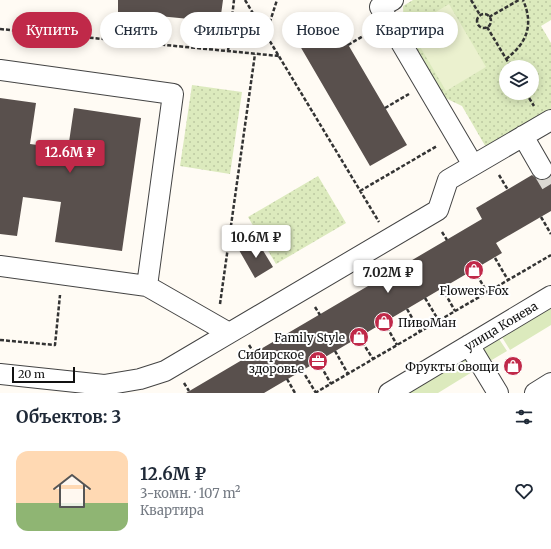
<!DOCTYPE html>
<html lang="ru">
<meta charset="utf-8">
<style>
body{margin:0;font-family:Merriweather,serif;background:#f6f6f7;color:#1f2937;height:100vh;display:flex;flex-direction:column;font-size:15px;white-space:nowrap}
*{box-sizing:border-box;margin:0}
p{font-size:13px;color:#747a83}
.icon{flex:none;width:22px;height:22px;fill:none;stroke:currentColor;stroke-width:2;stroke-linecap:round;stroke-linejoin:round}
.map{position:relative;height:393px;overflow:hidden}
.panel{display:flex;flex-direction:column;background:#fff;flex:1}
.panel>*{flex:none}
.banner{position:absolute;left:12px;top:12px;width:527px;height:36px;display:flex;gap:8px}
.fabs{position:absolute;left:499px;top:60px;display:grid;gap:8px}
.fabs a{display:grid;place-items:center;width:40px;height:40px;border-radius:50%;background:#fff;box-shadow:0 2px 10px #0003;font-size:20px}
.scale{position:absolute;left:12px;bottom:10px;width:63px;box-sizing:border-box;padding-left:4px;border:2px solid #111;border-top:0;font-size:11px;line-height:14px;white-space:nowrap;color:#111;-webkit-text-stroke:3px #fff;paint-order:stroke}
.price{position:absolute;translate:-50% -34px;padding:0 9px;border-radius:4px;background:#fff;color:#222;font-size:13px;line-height:26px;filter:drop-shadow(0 1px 2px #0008)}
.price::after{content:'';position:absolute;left:50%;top:24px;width:12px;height:9px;margin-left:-6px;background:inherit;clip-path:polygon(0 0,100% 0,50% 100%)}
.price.active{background:#c02949;color:#fff}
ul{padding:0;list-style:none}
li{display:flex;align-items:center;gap:12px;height:100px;padding:0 16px}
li+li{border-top:1px solid #e0e1e3}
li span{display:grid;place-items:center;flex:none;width:112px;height:80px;border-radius:12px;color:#555}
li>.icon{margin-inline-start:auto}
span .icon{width:48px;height:48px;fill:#fffc;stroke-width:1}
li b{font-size:17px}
h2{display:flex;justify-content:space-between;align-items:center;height:48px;padding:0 16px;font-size:17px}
.pill{padding:0 14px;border-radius:18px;background:#fff;box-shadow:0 2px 10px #0003;font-size:14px;line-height:36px}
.pill.active{background:#c02949;color:#fff}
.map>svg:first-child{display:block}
.grass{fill:#dceabd}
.park{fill:url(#park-dots);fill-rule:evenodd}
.pitch{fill:#ebf1cf}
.building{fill:#59504d}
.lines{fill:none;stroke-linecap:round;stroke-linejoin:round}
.minor-tunnel{stroke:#dbd8d2;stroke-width:20;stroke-dasharray:20 10;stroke-linecap:butt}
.minor-casing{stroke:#444;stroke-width:22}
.path{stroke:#333;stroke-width:2.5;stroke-dasharray:4 2;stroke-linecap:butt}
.minor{stroke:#fff;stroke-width:20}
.labels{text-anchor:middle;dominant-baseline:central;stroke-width:4;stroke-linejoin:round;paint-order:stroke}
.poi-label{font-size:12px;fill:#111;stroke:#fff;text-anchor:end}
.street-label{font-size:12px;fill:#111;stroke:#fff}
</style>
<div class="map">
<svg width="551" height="393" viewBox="0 0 551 393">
<defs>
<pattern id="park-dots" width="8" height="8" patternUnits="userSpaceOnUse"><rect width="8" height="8" fill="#dceabd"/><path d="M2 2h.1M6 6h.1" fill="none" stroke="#bcc8a1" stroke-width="1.8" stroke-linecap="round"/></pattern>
</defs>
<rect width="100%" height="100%" fill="#fffbf4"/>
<path class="grass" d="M 551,304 L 551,325 L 510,350 L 500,334 Z
M 497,336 L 507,351 L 485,364 L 476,349 Z
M 464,357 L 477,369 L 438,393 L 404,393 Z"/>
<path class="park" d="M 413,0 L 551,0 L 551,20 L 541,26 L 551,43 L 551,111 L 487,149 L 462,106 L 439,95 L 404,36 L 403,6 ZM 506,67 L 532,67 L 532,93 L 506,93 Z
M 192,85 L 242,92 L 230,174 L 180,166 Z
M 318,176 L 346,223 L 276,264 L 248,217 Z"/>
<path class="pitch" d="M 449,4 L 486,67 L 446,91 L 409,28 Z"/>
<path class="building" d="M 118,0 L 223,0 L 220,22 L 118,12 Z
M 329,12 L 407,145 L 370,166 L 293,34 Z
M 0,98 L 36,103 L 30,144 L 68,149 L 74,108 L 141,118 L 122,251 L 55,242 L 61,202 L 23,197 L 17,236 L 0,234 Z
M 532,175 L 537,179 L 542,180 L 547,179 L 551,176 L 551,211 L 496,243 L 502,253 L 264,393 L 186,393 L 482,219 L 476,208 Z
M 256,239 L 273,267 L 255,278 L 239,250 Z"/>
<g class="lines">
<path class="minor-tunnel" d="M 542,169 L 551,184"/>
<defs>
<path id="minor" d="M 393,0 L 380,7 L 473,165
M 0,70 L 173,94 L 147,286
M 523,136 L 542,169
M 0,266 L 147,286 L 229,333
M 469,345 L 498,393
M 0,374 L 104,385 L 140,379 L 165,371 L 438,210 L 448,180 L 551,120
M 389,393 L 551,296
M 535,393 L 551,383"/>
</defs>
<use href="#minor" class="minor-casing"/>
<path class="path" d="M 245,0 L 379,222
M 471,0 L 480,15
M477 21a7 7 0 1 1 14 0a7 7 0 1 1-14 0Z
M 489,17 L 519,0
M 487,27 L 511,67
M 0,29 L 279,56
M 266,34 L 277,0
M 348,45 L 370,32
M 228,51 L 234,0
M 506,59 C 527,43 534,25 523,0
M 526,93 L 534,106
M 385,108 L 409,94
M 499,175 L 508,190
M 360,191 L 437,146
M 541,217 L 551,234
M 442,232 L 447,240
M 495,258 L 508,280
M 378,269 L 383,278
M 474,270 L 487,292
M 442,288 L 455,311
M 425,298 L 439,321
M 220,304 L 255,54
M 315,307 L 320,315
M 407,309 L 420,332
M 384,322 L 397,345
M 359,337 L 373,359
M 0,340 L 55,345 L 60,295
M 249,345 L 254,353
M 335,351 L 348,374
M 318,361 L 331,384
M 302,370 L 316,393
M 287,379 L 295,393
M 184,383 L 189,391
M 315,393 L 551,255"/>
<use href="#minor" class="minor"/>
</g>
<defs>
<symbol id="shop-disc" viewBox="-11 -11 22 22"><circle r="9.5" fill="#c02949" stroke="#fff"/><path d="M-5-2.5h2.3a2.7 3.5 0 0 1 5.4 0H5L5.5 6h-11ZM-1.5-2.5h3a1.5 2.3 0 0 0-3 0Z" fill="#fff"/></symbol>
<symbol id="office-disc" viewBox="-11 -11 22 22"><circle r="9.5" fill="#c02949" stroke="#fff"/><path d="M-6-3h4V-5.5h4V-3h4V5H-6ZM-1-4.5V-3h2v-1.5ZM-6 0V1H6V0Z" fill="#fff"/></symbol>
</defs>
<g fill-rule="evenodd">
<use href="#shop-disc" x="463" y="259" width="22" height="22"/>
<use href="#shop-disc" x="373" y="311" width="22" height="22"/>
<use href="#shop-disc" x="348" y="326" width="22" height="22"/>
<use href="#office-disc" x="307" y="350" width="22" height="22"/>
<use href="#shop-disc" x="502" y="355" width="22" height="22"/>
</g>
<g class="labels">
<g class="poi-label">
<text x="474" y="290" text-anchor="middle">Flowers Fox</text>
<text x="398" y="322" text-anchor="start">ПивоМан</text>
<text x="345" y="337">Family Style</text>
<text x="304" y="354">Сибирское<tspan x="304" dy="14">здоровье</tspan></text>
<text x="499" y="366">Фрукты овощи</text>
</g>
<g class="street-label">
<text transform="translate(501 326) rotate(-31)">улица Конева</text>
</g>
</g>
</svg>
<div class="fabs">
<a><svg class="icon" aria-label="layers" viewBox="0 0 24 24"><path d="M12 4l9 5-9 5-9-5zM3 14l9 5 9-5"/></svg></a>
</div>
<div class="scale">20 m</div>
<b class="price active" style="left:70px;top:174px">12.6M ₽</b>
<b class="price" style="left:256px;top:259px">10.6M ₽</b>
<b class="price" style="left:388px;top:294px">7.02M ₽</b>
<div class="banner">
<a class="pill active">Купить</a>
<a class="pill">Снять</a>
<a class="pill">Фильтры</a>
<a class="pill">Новое</a>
<a class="pill">Квартира</a>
</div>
</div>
<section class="panel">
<h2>Объектов: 3<svg class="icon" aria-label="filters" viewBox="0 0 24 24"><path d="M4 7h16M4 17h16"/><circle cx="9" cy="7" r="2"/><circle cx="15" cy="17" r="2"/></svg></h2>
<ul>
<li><span style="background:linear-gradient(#ffd9b3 65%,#8fb573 0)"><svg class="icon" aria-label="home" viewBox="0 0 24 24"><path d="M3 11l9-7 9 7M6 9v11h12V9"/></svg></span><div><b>12.6M ₽</b><p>3-комн. · 107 m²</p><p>Квартира</p></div><svg class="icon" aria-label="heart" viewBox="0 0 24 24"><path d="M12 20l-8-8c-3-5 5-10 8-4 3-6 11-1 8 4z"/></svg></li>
</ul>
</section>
